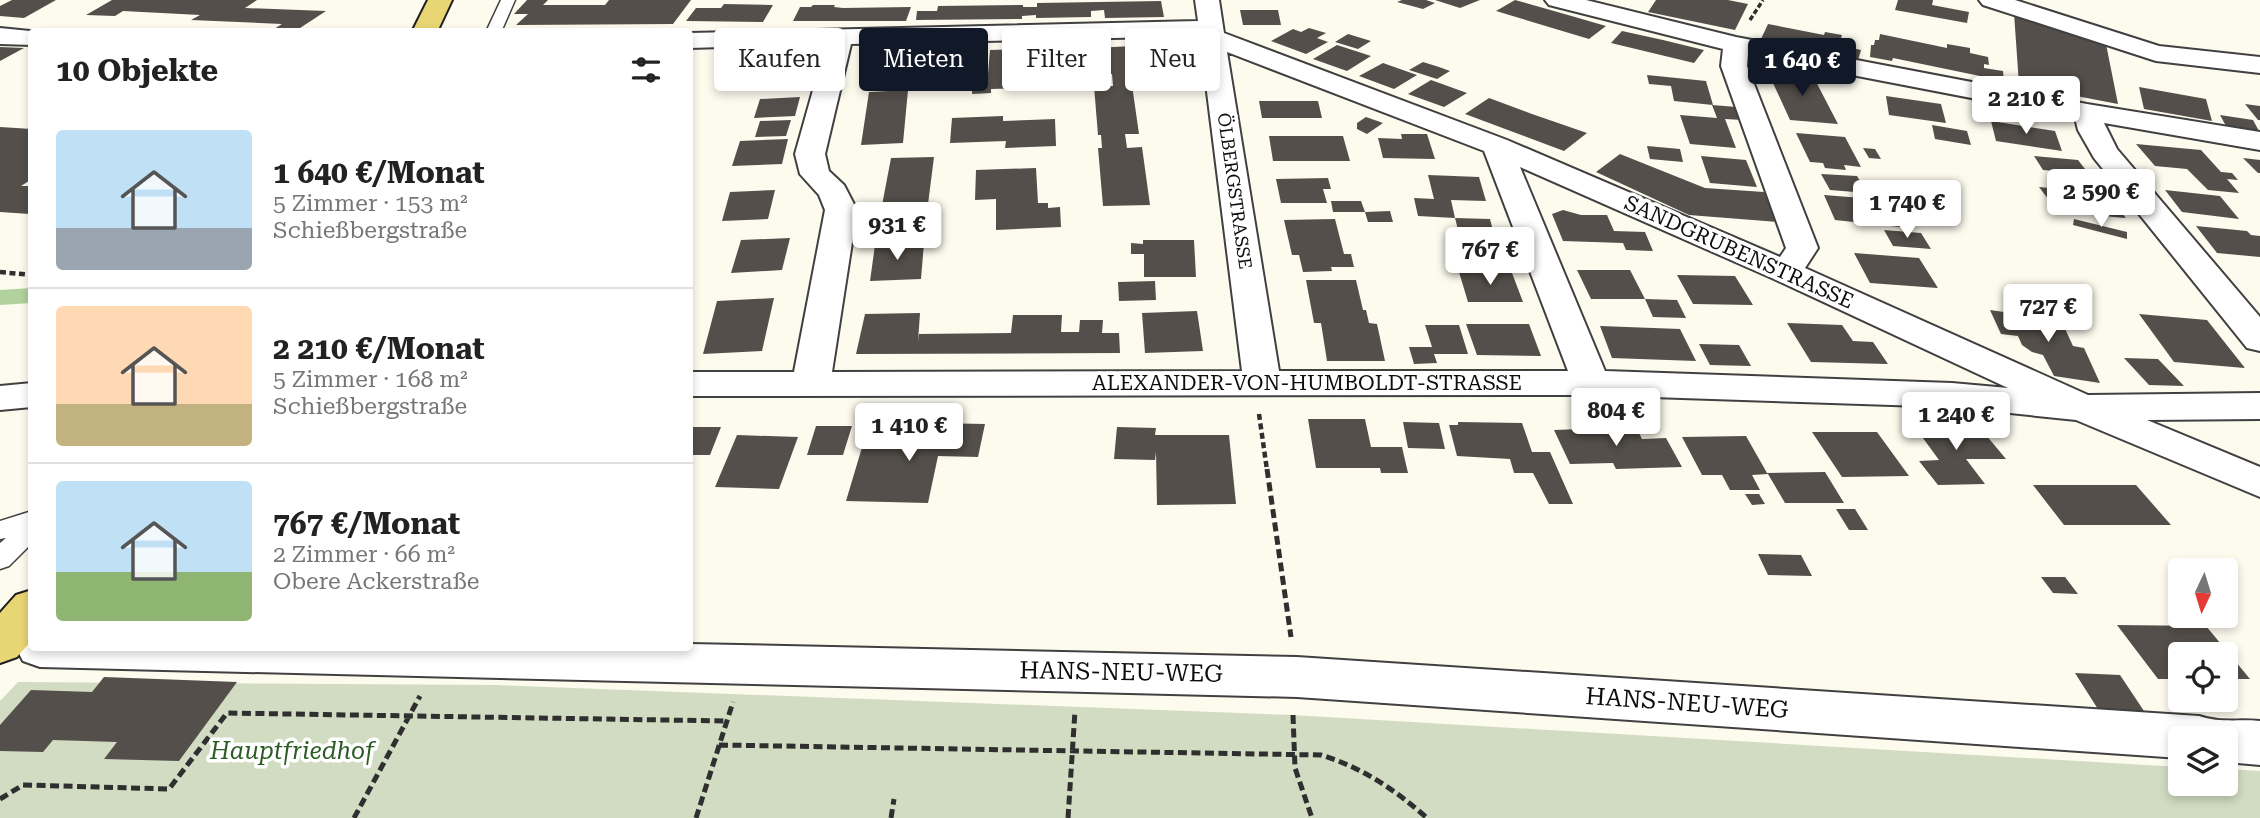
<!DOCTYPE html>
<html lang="de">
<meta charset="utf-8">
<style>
body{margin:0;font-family:"Roboto Serif",serif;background:#f6f6f6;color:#222;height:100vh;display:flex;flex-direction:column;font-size:26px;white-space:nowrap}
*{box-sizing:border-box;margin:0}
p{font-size:23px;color:#767676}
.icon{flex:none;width:38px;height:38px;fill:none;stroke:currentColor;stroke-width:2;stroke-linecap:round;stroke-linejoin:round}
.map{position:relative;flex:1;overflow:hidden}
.details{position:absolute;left:28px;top:28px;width:665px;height:623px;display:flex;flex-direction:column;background:#fff;border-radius:7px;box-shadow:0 4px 10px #0003}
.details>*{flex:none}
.top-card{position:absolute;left:714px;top:28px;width:665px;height:63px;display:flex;gap:14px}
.needle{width:46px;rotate:184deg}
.buttons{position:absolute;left:2168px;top:558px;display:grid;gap:14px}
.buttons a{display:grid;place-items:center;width:70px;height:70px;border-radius:7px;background:#fff;box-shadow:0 4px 10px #0003;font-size:35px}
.price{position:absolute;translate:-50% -60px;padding:0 16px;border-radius:7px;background:#fff;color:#222;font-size:23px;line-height:46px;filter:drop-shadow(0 2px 4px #0008)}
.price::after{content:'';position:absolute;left:50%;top:42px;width:21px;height:16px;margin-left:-10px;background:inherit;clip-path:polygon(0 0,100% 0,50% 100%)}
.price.on{background:#111827;color:#fff}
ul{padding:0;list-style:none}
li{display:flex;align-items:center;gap:21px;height:175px;padding:0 28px}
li+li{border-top:2px solid #e0e0e0}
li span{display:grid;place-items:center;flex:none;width:196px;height:140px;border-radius:7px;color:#555}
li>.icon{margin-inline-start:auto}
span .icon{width:84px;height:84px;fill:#fffc;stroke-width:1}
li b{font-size:30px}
h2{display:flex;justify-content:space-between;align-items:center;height:84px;padding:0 28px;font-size:30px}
.tag{padding:0 24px;border-radius:7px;background:#fff;box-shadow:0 4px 10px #0003;font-size:24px;line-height:63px}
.tag.on{background:#111827;color:#fff}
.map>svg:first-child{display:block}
.forest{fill:#b1d29d}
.cemetery{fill:#d2dcc2}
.building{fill:#544f4a}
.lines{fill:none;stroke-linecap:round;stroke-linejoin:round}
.service-casing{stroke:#404040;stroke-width:3}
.minor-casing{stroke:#404040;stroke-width:4}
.primary-casing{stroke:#1e1e1e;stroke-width:4}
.path-far2{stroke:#2f2f2f;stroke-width:3.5;stroke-dasharray:5 2.5;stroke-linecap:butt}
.path-far1{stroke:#2f2f2f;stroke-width:4.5;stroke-dasharray:6 3.5;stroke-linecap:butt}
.path{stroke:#2f2f2f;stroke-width:5;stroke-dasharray:9 4.5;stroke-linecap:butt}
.service{fill:#fff;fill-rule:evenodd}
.minor{fill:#fff;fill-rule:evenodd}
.primary{fill:#e8d573;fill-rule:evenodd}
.labels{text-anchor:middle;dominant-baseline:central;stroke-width:7;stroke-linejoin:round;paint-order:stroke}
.far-street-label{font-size:18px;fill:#0d0d0d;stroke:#fff}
.street-label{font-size:21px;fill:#0d0d0d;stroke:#fff}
.near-street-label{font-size:24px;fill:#0d0d0d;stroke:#fff}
.near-park-label{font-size:24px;font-style:italic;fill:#2c5c25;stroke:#fff}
</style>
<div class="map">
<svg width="2260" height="818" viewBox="0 0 2260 818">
<rect width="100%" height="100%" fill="#fdfbee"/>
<path class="forest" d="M 31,288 L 31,303 L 0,305 L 0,290 Z"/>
<path class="cemetery" d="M 18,682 L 494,685 L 1293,715 L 2180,767 L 2180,784 L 2226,784 L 2226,769 L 2260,771 L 2260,818 L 0,818 L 0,701 Z"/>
<path class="building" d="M 12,0 L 56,0 L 24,18 L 0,16 L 0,6 Z
M 112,0 L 257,0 L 245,8 L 326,11 L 297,30 L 274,29 L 282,24 L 191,20 L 200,15 L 123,11 L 115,16 L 86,15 Z
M 527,0 L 548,0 L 543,5 L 605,5 L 609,0 L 691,0 L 673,24 L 516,25 L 528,14 L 514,14 Z
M 1402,0 L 1426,0 L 1435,3 L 1423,9 L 1397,2 Z
M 1435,0 L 1480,0 L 1460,8 Z
M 1515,0 L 1568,15 L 1606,26 L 1589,39 L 1496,11 Z
M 1656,0 L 1728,0 L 1748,4 L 1735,30 L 1648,12 Z
M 1898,0 L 1933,0 L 1932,5 L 1969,12 L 1967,23 L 1895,10 Z
M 1161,1 L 1164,17 L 1105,18 L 1104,10 L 1091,11 L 1091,17 L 1036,18 L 1036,15 L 1022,16 L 1022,19 L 916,20 L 917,11 L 937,11 L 938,6 L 1023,5 L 1023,7 L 1037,7 L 1037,3 Z
M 724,4 L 773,5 L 763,22 L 686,21 L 696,8 L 721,8 Z
M 813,5 L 835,5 L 834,7 L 843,8 L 911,7 L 906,21 L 793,21 L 800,7 L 811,7 Z
M 1240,10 L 1278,10 L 1281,25 L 1243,25 Z
M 2014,13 L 2106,44 L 2118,104 L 2019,85 Z
M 1768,24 L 1824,35 L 1825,32 L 1842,35 L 1839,45 L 1861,50 L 1858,60 L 1761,39 Z
M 1309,28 L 1326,33 L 1317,38 L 1328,42 L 1306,54 L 1271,41 L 1293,29 L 1301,32 Z
M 1622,31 L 1663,40 L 1704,50 L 1694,63 L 1611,43 Z
M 1348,34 L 1371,41 L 1358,49 L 1335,42 Z
M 1880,34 L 1947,48 L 1947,44 L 1970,48 L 1970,53 L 1988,57 L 1989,65 L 1984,64 L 1984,68 L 2003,71 L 2004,81 L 1893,58 L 1892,61 L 1870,57 L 1871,45 L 1874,45 L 1875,40 L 1879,40 Z
M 1036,45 L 1061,45 L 1061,56 L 1035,56 Z
M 1337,45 L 1371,56 L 1347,71 L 1313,59 Z
M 1133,46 L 1137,73 L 1134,73 L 1136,85 L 1132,85 L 1139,134 L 1125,134 L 1127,148 L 1142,147 L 1150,205 L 1103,206 L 1098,148 L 1102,148 L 1101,135 L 1098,135 L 1094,86 L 1113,86 L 1112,74 L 1097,74 L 1094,48 Z
M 0,47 L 24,48 L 0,61 Z
M 1032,49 L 1028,66 L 1032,66 L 1032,88 L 991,89 L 991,93 L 972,94 L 973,74 L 988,74 L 990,50 Z
M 869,53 L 908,54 L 901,75 L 861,74 Z
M 816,54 L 809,77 L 762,78 L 771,55 Z
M 1423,62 L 1439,67 L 1450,71 L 1437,79 L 1409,70 Z
M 1383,63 L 1417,75 L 1394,89 L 1359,76 Z
M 1768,72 L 1813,76 L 1838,124 L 1790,120 Z
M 1647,75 L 1706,81 L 1713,105 L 1674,101 L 1671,86 L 1649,84 Z
M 1431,80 L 1467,93 L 1444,107 L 1408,94 Z
M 773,81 L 799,82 L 796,88 L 770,88 Z
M 2139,87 L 2206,99 L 2212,121 L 2144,109 Z
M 908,90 L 903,143 L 861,145 L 869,92 Z
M 1886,96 L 1941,104 L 1946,123 L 1889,115 Z
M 800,97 L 795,116 L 754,118 L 760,99 Z
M 1489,98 L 1532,114 L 1587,133 L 1564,151 L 1465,114 Z
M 1259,101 L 1318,101 L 1322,118 L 1262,118 Z
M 2245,104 L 2260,106 L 2260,120 L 2258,120 Z
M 1712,105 L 1737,107 L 1743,120 L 1725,119 L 1736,148 L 1690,144 L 1680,115 L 1717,118 Z
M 2220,115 L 2253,120 L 2259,131 L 2226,126 Z
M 1003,116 L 1003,121 L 1055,119 L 1056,146 L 1005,148 L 1006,141 L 950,143 L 952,118 Z
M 1366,117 L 1383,123 L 1367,134 L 1357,129 L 1357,123 Z
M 791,120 L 786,136 L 755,137 L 760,121 Z
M 1991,121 L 2055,131 L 2062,151 L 1996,141 Z
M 1932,125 L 1967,131 L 1971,145 L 1935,139 Z
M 0,127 L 32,129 L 32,179 L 21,186 L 32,186 L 30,214 L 0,212 Z
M 1796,133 L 1845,137 L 1861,167 L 1844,165 L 1846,170 L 1825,168 L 1823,163 L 1810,162 Z
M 1401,134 L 1427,134 L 1435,159 L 1383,158 L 1378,138 L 1402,139 Z
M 1269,136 L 1343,136 L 1350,161 L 1273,161 Z
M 788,139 L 782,164 L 732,166 L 740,141 Z
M 2136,144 L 2201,150 L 2221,172 L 2232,173 L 2238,180 L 2227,179 L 2239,193 L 2208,190 L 2187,169 L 2155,166 Z
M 1647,146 L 1680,149 L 1683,162 L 1650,159 Z
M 1863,148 L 1875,149 L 1881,159 L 1869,158 Z
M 1620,154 L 1705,188 L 1764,192 L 1778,222 L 1689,215 L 1596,172 Z
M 1701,156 L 1746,160 L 1757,187 L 1710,183 Z
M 2034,156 L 2078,160 L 2089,174 L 2043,170 Z
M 934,157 L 926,220 L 879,221 L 891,158 Z
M 2243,158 L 2260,160 L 2260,173 L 2258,173 Z
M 1036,168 L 1038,203 L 1048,203 L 1048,208 L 1060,207 L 1061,227 L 996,230 L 996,199 L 975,200 L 976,170 Z
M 1821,174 L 1857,176 L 1867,193 L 1830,190 Z
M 1428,175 L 1479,177 L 1486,201 L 1451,200 L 1455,218 L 1418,216 L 1414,198 L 1434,199 Z
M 1328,178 L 1331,189 L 1323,189 L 1327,203 L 1281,203 L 1276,179 Z
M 2075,183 L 2099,185 L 2126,218 L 2058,212 L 2039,187 L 2081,191 Z
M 775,190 L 768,219 L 722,221 L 730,192 Z
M 2165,190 L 2220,196 L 2239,219 L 2182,212 Z
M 1824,195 L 1887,200 L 1900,227 L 1835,220 Z
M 1331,201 L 1361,201 L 1365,212 L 1333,212 Z
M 1563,210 L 1581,215 L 1607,215 L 1614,231 L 1645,232 L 1653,251 L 1626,250 L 1623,243 L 1563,241 L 1552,214 Z
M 1390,211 L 1393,222 L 1368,222 L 1365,212 Z
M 1455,218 L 1490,219 L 1498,250 L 1463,249 Z
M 1335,219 L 1344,254 L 1351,254 L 1354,267 L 1331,267 L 1332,271 L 1303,272 L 1299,255 L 1292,255 L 1284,220 Z
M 2074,219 L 2127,232 L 2127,239 L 2073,225 Z
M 2196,226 L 2247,231 L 2251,235 L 2260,236 L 2260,257 L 2217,253 Z
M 1884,230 L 1921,233 L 1931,249 L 1893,246 Z
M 790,238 L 782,270 L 731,273 L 741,240 Z
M 1143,240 L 1194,240 L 1196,277 L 1144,277 L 1144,254 L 1131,254 L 1131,243 L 1143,244 Z
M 924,243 L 921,279 L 870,281 L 875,245 Z
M 1854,253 L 1919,258 L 1938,288 L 1870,283 Z
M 1577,270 L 1630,270 L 1645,299 L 1591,299 Z
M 1459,272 L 1512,273 L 1523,302 L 1468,302 Z
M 1677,275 L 1735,276 L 1753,305 L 1693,304 Z
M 1306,280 L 1356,280 L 1363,310 L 1366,310 L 1369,323 L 1377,324 L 1385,361 L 1327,361 L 1321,323 L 1314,323 Z
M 1155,281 L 1156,300 L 1119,301 L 1118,282 Z
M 774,298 L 762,351 L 703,354 L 717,301 Z
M 1645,299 L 1677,300 L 1686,318 L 1653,317 Z
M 1990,310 L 2061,320 L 2073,346 L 2084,348 L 2100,383 L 2054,376 L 2043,355 L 2032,352 L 2022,345 L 2018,336 L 2001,334 Z
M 1197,311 L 1203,351 L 1145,353 L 1142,313 Z
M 920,313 L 918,342 L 919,334 L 1011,333 L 1013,315 L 1062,315 L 1061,332 L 1079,332 L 1080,320 L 1103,320 L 1102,333 L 1119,333 L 1120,353 L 856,354 L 865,314 Z
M 2139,314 L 2207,320 L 2245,368 L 2174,362 Z
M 1787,323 L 1842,325 L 1853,341 L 1873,342 L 1888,364 L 1811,362 Z
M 1466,324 L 1529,324 L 1541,356 L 1477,355 Z
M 1425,325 L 1459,325 L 1468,354 L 1434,354 L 1437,363 L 1414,364 L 1409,347 L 1432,347 Z
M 1600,326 L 1680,329 L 1696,361 L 1612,358 Z
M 1699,344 L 1739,345 L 1751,366 L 1710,365 Z
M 2124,358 L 2158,359 L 2184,386 L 2149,385 Z
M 1308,419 L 1365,419 L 1371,447 L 1402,447 L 1408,473 L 1381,473 L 1380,468 L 1316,468 Z
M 1403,422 L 1439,423 L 1445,449 L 1408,448 Z
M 1458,422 L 1522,423 L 1532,452 L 1550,452 L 1573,504 L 1549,504 L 1533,473 L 1514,473 L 1510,459 L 1457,456 L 1449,425 L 1458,425 Z
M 933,423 L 985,424 L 978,457 L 938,456 L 928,503 L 846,501 L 866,434 L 930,437 Z
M 1912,423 L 1976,423 L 2006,459 L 1966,459 L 1985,484 L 1938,485 L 1919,461 L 1939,460 Z
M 816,426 L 852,426 L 843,455 L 807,455 Z
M 690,427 L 721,427 L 710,455 L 690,455 Z
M 1117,427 L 1156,428 L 1155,435 L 1229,435 L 1236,504 L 1157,505 L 1156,452 L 1155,460 L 1114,459 Z
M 1636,427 L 1642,439 L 1666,438 L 1682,467 L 1616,469 L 1613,463 L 1570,464 L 1554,430 Z
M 1812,432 L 1877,432 L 1909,476 L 1842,477 Z
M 737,435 L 798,437 L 779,489 L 715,487 Z
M 1746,436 L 1767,473 L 1825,472 L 1844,503 L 1785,503 L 1768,474 L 1752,475 L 1760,490 L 1730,490 L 1722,475 L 1702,475 L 1682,437 Z
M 2033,485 L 2136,485 L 2171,525 L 2064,525 Z
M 1745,494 L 1759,494 L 1765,504 L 1752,505 Z
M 1836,509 L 1855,509 L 1868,530 L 1849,530 Z
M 1758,554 L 1801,555 L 1812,576 L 1768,575 Z
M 2041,577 L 2065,577 L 2078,594 L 2053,593 Z
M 2117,625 L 2206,626 L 2250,679 L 2226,679 L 2226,654 L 2180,654 L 2180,679 L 2158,679 Z
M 2075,673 L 2120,675 L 2150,720 L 2103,717 Z
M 104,677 L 237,682 L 179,761 L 104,759 L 117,742 L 53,740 L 43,752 L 0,751 L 0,725 L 31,690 L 92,692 Z"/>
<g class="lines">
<defs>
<path id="service" d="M 501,0 L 515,0 L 501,32 L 486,32 Z
M 32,511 L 32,543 L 9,566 L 0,569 L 0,543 L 6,538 L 0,539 L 0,521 Z"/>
<path id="minor" d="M 1195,0 L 1219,0 L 1224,33 L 1507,140 L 1780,257 L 1786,248 L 1721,66 L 1723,49 L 1549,5 L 1545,0 L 1586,0 L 1736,37 L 2087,104 L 2260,132 L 2260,150 L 2104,123 L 2117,149 L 2260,317 L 2260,351 L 2247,348 L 2094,158 L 2078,130 L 2075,118 L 1748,55 L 1747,66 L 1818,248 L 1805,268 L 2088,395 L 2260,393 L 2260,419 L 2147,420 L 2260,467 L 2260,497 L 2076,420 L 1952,407 L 1591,395 L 690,396 L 690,372 L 794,372 L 825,210 L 819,195 L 800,174 L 795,154 L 826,44 L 690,48 L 690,33 L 1198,21 ZM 1200,36 L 1242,371 L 832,372 L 857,210 L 844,185 L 829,171 L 825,154 L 851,44 ZM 1227,52 L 1484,151 L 1568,371 L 1279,371 ZM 1520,167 L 1774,279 L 2008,388 L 1952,383 L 1605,371 Z
M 1979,0 L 2015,0 L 2159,46 L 2260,57 L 2260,73 L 2156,61 L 1983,5 Z
M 0,28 L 40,32 L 32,32 L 32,45 L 0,44 Z
M 32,383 L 32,407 L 0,410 L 0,386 Z
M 32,632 L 32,648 L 690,648 L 690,644 L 1297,657 L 2199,716 C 2218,723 2239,719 2260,721 L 2260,765 L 2226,762 L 2226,738 L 2180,738 L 2180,758 L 1297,697 L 40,667 L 23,661 L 16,648 L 23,635 Z"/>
<path id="primary" d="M 428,0 L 452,0 L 437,32 L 412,32 Z
M 32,590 L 32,640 L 17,657 L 0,663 L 0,613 L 16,595 Z"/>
</defs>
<use href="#service" class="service-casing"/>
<use href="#minor" class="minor-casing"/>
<use href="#primary" class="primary-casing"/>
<path class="path-far2" d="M 1750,20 L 1763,0"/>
<path class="path-far1" d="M 0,272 L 32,275
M 1259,414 L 1267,470"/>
<path class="path" d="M 1267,469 L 1291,637
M 1293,715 L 1295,768 L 1312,818
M 719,745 L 1321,755 C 1363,768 1394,789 1427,818
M 0,799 L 23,785 L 169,789 L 227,713 L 727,721
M 354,818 L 420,696
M 696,818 L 733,702
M 891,818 L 894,799
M 1068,818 L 1075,711"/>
<use href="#service" class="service"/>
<use href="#minor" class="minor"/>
<use href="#primary" class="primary"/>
</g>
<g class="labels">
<g class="far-street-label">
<text transform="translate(1235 191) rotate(82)">ÖLBERGSTRASSE</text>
</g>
<g class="street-label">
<text transform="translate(1739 252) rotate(24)">SANDGRUBENSTRASSE</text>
<text x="1307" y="383">ALEXANDER-VON-HUMBOLDT-STRASSE</text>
</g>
<g class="near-street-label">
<text transform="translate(1121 672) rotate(1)">HANS-NEU-WEG</text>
<text transform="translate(1687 703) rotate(4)">HANS-NEU-WEG</text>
</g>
<g class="near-park-label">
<text x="292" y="751">Hauptfriedhof</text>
</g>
</g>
</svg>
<div class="buttons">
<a><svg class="needle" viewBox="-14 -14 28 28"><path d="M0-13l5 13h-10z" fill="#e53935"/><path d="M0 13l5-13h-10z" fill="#767676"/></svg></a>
<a><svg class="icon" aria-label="locate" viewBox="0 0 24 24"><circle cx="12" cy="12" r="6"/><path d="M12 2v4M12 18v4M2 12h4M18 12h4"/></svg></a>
<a><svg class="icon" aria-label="layers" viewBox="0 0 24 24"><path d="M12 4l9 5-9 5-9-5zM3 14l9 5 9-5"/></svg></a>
</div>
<b class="price on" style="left:1802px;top:98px">1 640 €</b>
<b class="price" style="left:2026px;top:136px">2 210 €</b>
<b class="price" style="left:2101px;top:229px">2 590 €</b>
<b class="price" style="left:1907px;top:240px">1 740 €</b>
<b class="price" style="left:897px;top:262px">931 €</b>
<b class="price" style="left:1490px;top:287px">767 €</b>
<b class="price" style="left:2048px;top:344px">727 €</b>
<b class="price" style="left:1616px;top:448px">804 €</b>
<b class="price" style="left:1956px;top:452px">1 240 €</b>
<b class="price" style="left:909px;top:463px">1 410 €</b>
<div class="top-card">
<a class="tag">Kaufen</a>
<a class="tag on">Mieten</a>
<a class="tag">Filter</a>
<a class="tag">Neu</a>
</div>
<section class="details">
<h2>10 Objekte<svg class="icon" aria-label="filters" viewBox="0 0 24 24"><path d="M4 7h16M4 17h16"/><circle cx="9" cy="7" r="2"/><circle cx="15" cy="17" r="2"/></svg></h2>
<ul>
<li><span style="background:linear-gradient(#bfe0f5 70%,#9aa5b1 0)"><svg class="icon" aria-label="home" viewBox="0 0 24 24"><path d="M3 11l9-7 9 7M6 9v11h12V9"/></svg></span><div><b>1 640 €/Monat</b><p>5 Zimmer · 153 m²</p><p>Schießbergstraße</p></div></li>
<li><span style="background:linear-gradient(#ffd9b3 70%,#c2b280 0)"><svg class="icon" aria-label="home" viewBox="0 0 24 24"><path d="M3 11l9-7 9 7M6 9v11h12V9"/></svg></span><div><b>2 210 €/Monat</b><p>5 Zimmer · 168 m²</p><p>Schießbergstraße</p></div></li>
<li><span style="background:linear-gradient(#bfe0f5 65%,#8fb573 0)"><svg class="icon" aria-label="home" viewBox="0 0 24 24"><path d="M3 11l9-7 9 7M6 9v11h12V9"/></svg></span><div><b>767 €/Monat</b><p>2 Zimmer · 66 m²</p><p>Obere Ackerstraße</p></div></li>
</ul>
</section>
</div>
